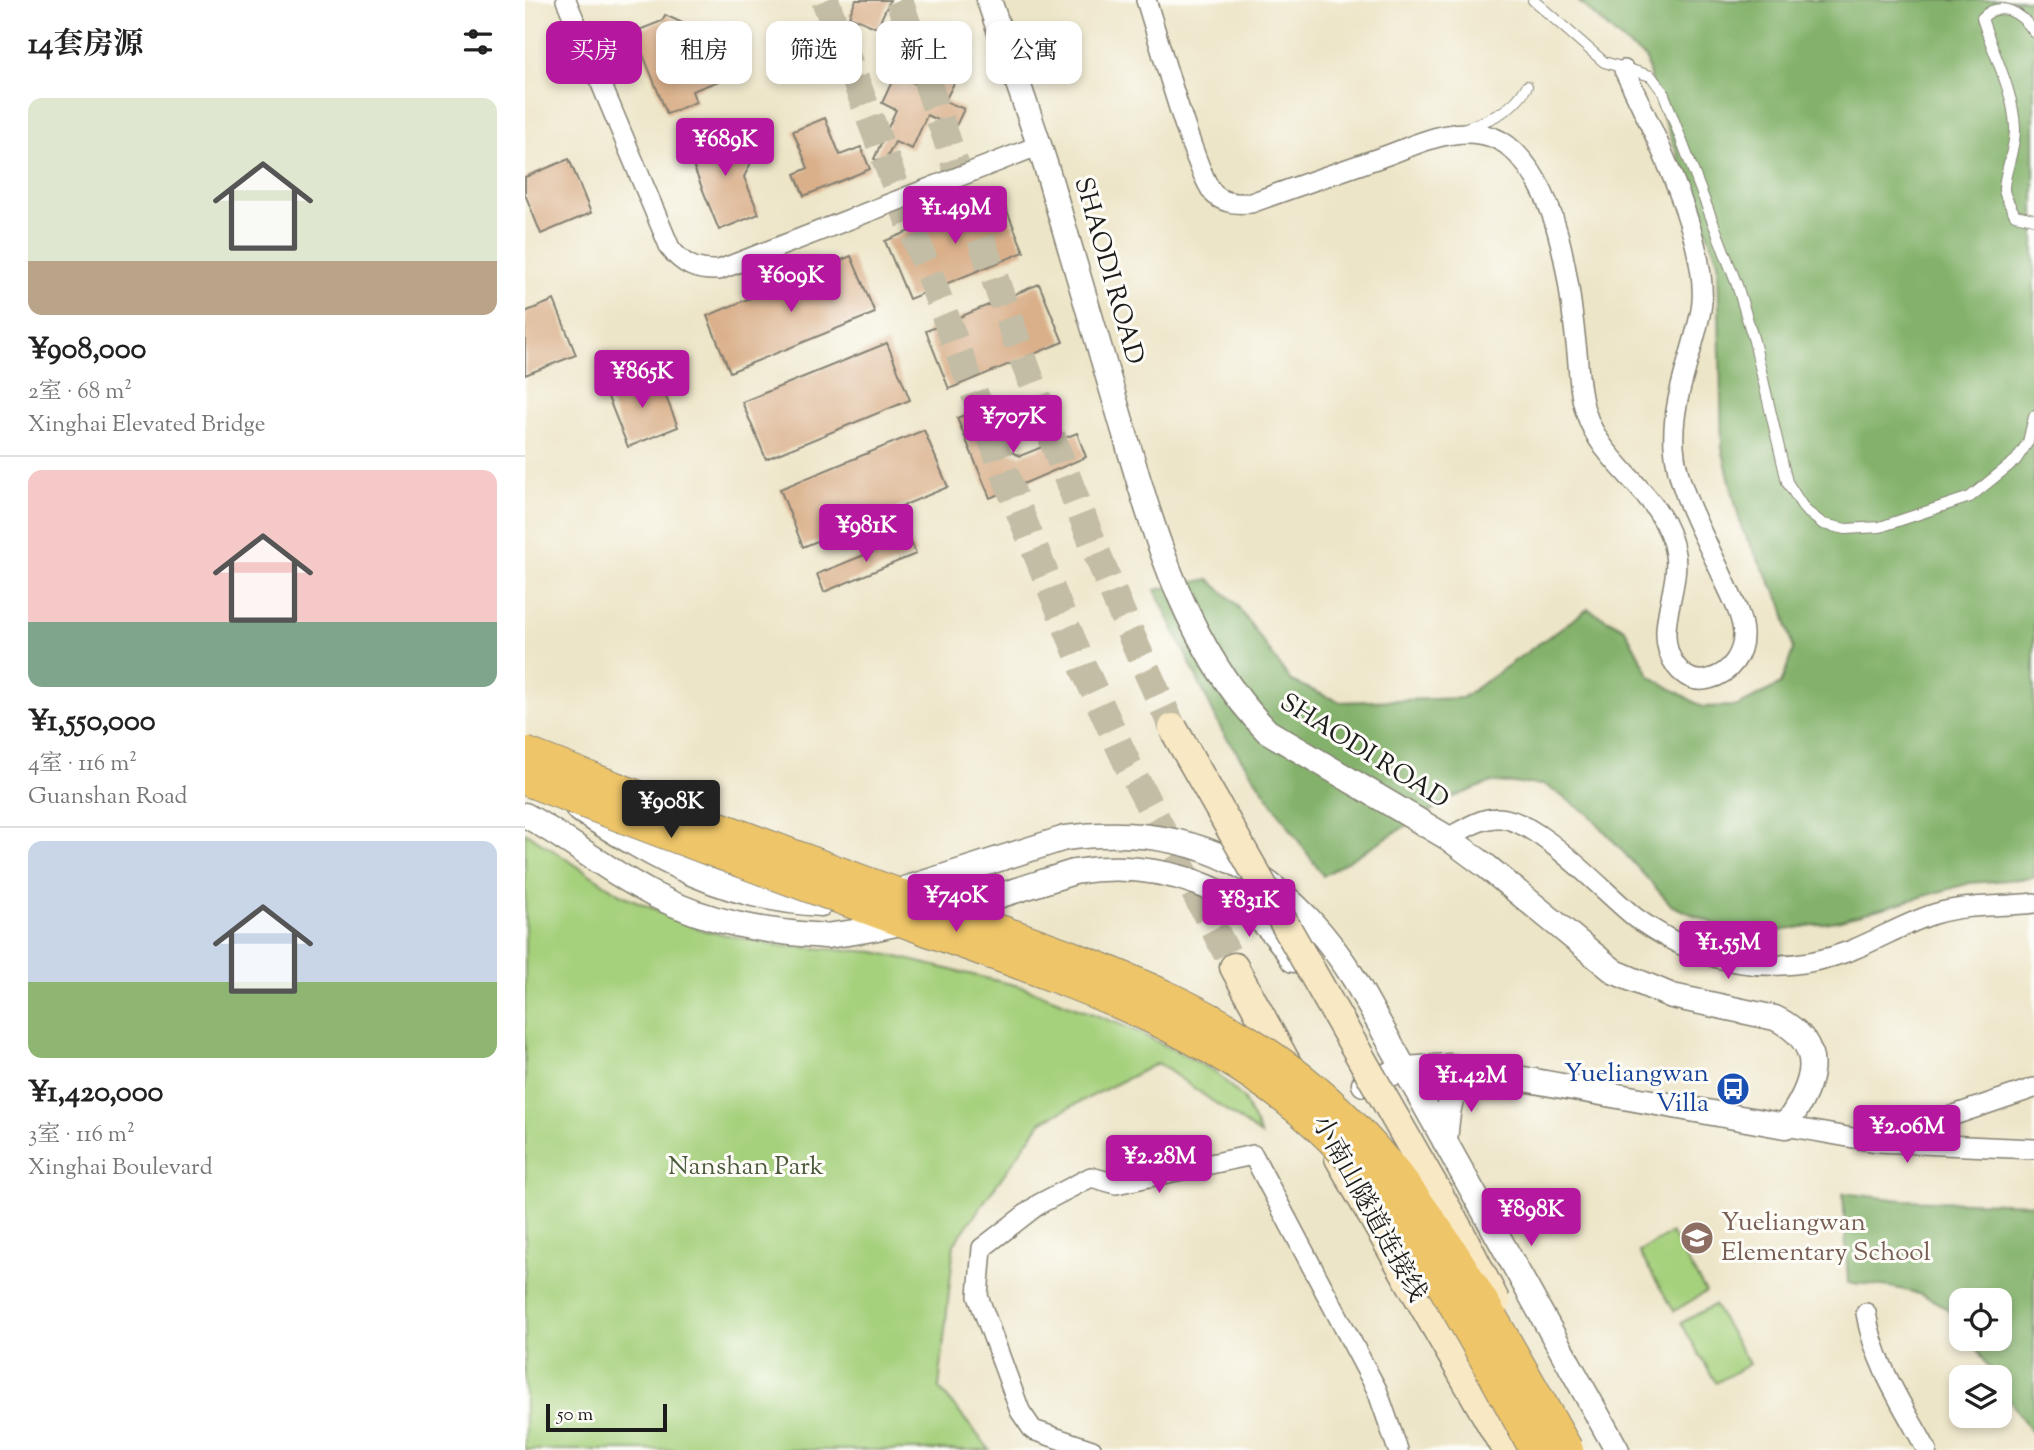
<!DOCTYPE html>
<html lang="zh">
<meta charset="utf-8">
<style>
body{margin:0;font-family:"Sorts Mill Goudy","Noto Serif SC",serif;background:#f2f2f2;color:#222;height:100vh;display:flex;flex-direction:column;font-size:26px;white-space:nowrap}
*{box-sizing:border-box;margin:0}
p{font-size:23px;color:#767676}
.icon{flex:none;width:38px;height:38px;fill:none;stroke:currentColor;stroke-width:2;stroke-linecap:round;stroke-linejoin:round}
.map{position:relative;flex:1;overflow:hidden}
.details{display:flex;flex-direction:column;background:#fff;width:525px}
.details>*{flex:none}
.top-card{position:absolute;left:21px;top:21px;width:665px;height:63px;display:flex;gap:14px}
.buttons{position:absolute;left:1424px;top:1288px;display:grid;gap:14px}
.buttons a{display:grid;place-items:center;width:63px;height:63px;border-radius:14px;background:#fff;box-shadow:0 4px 10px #0003;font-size:35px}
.scale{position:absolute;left:21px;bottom:18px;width:121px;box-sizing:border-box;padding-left:7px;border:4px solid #1c1c1c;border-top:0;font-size:19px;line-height:24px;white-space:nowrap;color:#1c1c1c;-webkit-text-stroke:5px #fdfcf7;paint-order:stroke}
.price{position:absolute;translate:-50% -60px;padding:0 16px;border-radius:7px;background:#b5179e;color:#fff;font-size:23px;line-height:46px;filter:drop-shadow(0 2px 4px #0008)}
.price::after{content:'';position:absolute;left:50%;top:42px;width:21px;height:16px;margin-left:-10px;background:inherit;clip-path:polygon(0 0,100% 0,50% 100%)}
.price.active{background:#222;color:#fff}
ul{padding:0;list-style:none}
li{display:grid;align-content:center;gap:14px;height:371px;padding:0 28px}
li+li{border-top:2px solid #e0e0e0}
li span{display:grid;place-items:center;height:217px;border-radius:14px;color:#555}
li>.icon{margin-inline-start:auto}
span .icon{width:126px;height:126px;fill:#fffc;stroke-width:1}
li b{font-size:30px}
h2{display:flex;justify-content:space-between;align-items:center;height:84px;padding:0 28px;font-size:30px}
.chip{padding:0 24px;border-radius:14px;background:#fff;box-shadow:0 4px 10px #0003;font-size:24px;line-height:63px}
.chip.active{background:#b5179e;color:#fff}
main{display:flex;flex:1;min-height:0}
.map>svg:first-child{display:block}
.green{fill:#a5d07c;stroke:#60764c;stroke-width:2}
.forest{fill:#84b26c;stroke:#506744;stroke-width:2}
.building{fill:#dab08b}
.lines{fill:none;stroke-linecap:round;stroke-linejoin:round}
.secondary-tunnel{stroke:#c3bda5;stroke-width:28;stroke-dasharray:28 14;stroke-linecap:butt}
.service-casing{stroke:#848072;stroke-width:12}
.minor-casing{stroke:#848072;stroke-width:22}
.tertiary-casing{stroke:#848072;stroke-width:27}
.secondary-casing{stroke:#848072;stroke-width:31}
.service{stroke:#fff;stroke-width:10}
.minor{stroke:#fff;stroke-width:19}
.tertiary{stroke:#fff;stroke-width:24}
.secondary{stroke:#f8e8c3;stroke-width:28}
.tertiary-bridge-casing{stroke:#848072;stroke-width:27;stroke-linecap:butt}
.secondary-bridge-casing{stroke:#848072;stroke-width:31;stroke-linecap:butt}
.primary-bridge-casing{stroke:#848072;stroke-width:34;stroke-linecap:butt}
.tertiary-bridge{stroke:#fff;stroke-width:24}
.secondary-bridge{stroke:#f8e8c3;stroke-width:28}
.primary-bridge{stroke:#eec569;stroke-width:32}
.labels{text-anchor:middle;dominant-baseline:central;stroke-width:6;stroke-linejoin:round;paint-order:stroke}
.street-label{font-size:26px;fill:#1c1c1c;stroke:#fdfcf7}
.transit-label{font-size:26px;fill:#164399;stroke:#fdfcf7;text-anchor:end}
.park-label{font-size:26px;fill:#4c5b3e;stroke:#fdfcf7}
.education-label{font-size:26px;fill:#785e54;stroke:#fdfcf7;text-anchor:start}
</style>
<main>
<section class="details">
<h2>14套房源<svg class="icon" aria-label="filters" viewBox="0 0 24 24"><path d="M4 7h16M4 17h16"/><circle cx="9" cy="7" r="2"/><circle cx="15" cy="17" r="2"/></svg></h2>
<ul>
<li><span style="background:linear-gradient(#dfe7d0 75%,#b9a48a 0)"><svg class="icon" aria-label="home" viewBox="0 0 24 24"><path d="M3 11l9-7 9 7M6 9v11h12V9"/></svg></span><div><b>¥908,000</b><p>2室 · 68 m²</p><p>Xinghai Elevated Bridge</p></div></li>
<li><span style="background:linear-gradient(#f6c9c9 70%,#7fa58c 0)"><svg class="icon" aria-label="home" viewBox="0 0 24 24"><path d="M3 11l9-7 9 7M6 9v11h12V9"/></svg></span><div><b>¥1,550,000</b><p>4室 · 116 m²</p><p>Guanshan Road</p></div></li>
<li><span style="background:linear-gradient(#c9d6e8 65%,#8fb573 0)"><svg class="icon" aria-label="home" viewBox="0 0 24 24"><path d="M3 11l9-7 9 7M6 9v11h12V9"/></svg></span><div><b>¥1,420,000</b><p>3室 · 116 m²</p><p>Xinghai Boulevard</p></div></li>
</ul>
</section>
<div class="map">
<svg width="1509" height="1450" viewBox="0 0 1509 1450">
<rect width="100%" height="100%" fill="#fdfcf7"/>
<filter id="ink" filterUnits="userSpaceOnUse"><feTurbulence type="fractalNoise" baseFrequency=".0143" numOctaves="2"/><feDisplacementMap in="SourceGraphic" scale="14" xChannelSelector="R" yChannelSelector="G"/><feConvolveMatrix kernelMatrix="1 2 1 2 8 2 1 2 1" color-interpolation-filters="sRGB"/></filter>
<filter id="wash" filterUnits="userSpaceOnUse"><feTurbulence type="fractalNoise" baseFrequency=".00686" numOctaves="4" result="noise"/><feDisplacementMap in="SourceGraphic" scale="28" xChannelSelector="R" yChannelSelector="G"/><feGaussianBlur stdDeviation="1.57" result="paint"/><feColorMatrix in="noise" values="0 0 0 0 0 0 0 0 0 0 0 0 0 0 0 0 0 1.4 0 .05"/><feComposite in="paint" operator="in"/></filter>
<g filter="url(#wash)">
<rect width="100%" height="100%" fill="#ede5c7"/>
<path class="green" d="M 0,832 L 95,894 L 177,930 L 256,946 L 351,952 L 498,987 L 607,1029 L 688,1070 L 718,1098 L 736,1135 L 633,1063 L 517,1121 L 429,1244 L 414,1388 L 465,1450 L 0,1450 Z
M 1146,1233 L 1181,1292 L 1149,1311 L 1114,1252 Z
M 1189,1305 L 1224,1364 L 1191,1383 L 1156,1323 Z"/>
<path class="forest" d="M 1052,0 L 1509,0 L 1509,878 L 1445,883 L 1316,920 L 1249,932 L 1202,929 L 1147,906 L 1065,815 L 1020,785 L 967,782 L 929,797 L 798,876 L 697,731 L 630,590 L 684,579 L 711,604 L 766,681 L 815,702 L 937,698 L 1063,609 L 1100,629 L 1125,676 L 1178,707 L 1213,706 L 1256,684 L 1268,650 L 1257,604 L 1216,527 L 1197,448 L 1193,261 L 1128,90 L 1121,58 L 1101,44 Z
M 1318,1193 L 1377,1200 L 1509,1204 L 1509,1437 L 1475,1385 L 1475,1377 L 1470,1377 L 1445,1339 L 1475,1339 L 1475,1300 L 1437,1300 L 1437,1326 C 1414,1290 1363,1285 1323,1283 Z"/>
<g id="blocks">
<path class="building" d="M 331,0 L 365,0 L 352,28 L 324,16 Z
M 140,15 L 188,37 L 204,77 L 167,91 L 171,102 L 142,114 L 109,32 L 137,21 Z
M 399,68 L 430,81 L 420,101 L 439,109 L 430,128 L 402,115 L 387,149 L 370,142 L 359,163 L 349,159 L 371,110 L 357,103 L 370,75 L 392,84 Z
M 300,118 L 315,155 L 336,147 L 345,169 L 279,196 L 270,174 L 283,168 L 268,131 Z
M 192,131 L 232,150 L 219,177 L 234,214 L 194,230 L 161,148 L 189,137 Z
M 44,159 L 66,213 L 16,234 L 0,194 L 0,177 Z
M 475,194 L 499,252 L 384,299 L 360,241 Z
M 326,256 L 350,313 L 205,372 L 182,316 Z
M 514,284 L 538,342 L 424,389 L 401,331 Z
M 29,300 L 51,355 L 0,375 L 0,312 Z
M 362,343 L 385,400 L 241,459 L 217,402 Z
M 131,372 L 153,427 L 103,447 L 81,392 Z
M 459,407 L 477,448 L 495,456 L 552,433 L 561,457 L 465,498 L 432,418 Z
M 399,430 L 423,487 L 278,547 L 255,489 Z
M 384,537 L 391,554 L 299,592 L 292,574 Z"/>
</g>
</g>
<g filter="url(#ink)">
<use href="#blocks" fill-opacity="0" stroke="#848072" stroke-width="2"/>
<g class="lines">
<path class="secondary-tunnel" d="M 300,0 L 493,508 L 559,669 L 603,765 L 709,967
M 374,0 C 459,245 537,492 648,728"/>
<defs>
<path id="service" d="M 1008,0 L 1079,62 L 1126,76 L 1138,92 L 1212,285 L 1229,341 L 1262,482 L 1280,510 L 1298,524 L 1321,529 L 1355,527 L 1445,497 L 1491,460 L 1503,442 L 1509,416
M 1509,32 C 1496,12 1475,0 1457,18 C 1468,54 1488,89 1490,127 C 1491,148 1478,176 1479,190 C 1480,198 1487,208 1490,215 L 1509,219
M 941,128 C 967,119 989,110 1002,86"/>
<path id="minor" d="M 41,0 L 145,248 C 158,265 172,271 194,270 L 515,145
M 621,0 C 632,33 671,178 690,195 C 700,204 714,204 726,203 C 770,187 813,172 857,157 C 878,150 901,138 923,135 C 943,131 966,133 982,145 C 1037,189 1044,286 1052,352 C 1054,372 1054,393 1061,413 C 1078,468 1141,494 1150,554 C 1156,590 1126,633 1151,666 C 1159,677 1171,683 1184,679 C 1205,674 1219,654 1218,633 C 1217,615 1207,598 1200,582 C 1182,540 1152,492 1149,446 C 1146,400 1168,354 1176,310 C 1187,249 1127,127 1099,70
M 923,838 C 938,830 953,819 971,818 C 1009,815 1080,894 1111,918 C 1131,932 1153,945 1176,953 C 1226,970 1278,969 1327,950 C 1354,939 1381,923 1409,914 C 1441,904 1476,907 1509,903
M 1260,1126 L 1351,1142 L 1509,1149
M 1358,1139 L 1509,1088
M 1341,1313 C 1349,1363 1378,1406 1402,1450
M 567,1450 L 508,1430 L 495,1411 L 453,1296 L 457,1248 L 514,1204 L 566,1177 L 591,1184 L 728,1155 L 852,1390 L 873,1450"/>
<path id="tertiary" d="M 464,0 C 485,64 510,126 528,190 C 550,265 572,339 594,414 C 627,526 658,645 742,731 L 923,838 L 961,866 L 1090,972 L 1147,996 L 1250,1018 C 1305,1045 1289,1086 1260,1126 L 926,1066 L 879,1069 L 839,1084
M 53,809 C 133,860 199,899 296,904
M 0,815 C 44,839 84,872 129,895 C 184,923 240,932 301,936
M 540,838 C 669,821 762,871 830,980 L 1092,1450
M 549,872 C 630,859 724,885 768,960
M 920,1142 C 923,1111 922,1082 956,1071"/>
<path id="secondary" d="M 709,967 L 767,1073
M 814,1158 L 981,1450"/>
</defs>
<use href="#service" class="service-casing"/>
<use href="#minor" class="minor-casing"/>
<use href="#tertiary" class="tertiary-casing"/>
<use href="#secondary" class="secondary-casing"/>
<use href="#service" class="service"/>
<use href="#minor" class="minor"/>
<use href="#tertiary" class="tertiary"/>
<use href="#secondary" class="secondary"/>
<defs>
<path id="tertiary-bridge" d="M 364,894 L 540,838
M 301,936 C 388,926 466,898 549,872"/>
<path id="secondary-bridge" d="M 648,728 L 934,1230 L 971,1302"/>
<path id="primary-bridge" d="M 0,753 C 126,802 253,851 380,897 C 534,954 702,999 821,1119 C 915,1213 976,1336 1042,1450
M 0,779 C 130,830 261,878 392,926 C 539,980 692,1026 806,1138 C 895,1226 951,1343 1011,1450"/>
</defs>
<use href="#tertiary-bridge" class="tertiary-bridge-casing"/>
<use href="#secondary-bridge" class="secondary-bridge-casing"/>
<use href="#primary-bridge" class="primary-bridge-casing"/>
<use href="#tertiary-bridge" class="tertiary-bridge"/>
<use href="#secondary-bridge" class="secondary-bridge"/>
<use href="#primary-bridge" class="primary-bridge"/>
</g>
</g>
<defs>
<symbol id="bus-disc" viewBox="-11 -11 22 22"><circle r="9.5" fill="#1a4fb4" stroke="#fdfcf7"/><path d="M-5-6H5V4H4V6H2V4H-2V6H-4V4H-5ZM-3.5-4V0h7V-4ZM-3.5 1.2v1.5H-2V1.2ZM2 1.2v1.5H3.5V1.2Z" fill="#fff"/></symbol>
<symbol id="school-disc" viewBox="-11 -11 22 22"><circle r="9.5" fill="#8d6e63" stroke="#fdfcf7"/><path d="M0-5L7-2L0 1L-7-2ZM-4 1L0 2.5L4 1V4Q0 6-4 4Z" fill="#fff"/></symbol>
</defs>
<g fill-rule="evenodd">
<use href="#bus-disc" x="1189" y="1070" width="38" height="38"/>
<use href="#school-disc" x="1153" y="1219" width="38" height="38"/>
</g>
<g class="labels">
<g class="street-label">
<text transform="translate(583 271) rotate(74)">SHAODI ROAD</text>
<text transform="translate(839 752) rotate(32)">SHAODI ROAD</text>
<text transform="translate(843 1209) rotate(61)">小南山隧道连接线</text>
</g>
<g class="transit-label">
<text x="1184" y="1074">Yueliangwan<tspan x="1184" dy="30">Villa</tspan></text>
</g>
<g class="park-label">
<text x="221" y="1167">Nanshan Park</text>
</g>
<g class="education-label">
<text x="1196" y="1223">Yueliangwan<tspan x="1196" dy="30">Elementary School</tspan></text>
</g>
</g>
</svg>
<div class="buttons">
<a><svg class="icon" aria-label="locate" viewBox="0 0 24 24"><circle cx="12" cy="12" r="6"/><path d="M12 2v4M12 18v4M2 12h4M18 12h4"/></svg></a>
<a><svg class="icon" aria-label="layers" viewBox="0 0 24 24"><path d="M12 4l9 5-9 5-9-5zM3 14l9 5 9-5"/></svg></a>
</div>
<div class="scale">50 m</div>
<b class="price" style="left:200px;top:178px">¥689K</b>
<b class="price" style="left:430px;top:246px">¥1.49M</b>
<b class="price" style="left:266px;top:314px">¥609K</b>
<b class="price" style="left:117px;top:410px">¥865K</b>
<b class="price" style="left:488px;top:455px">¥707K</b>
<b class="price" style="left:341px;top:564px">¥981K</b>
<b class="price active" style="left:146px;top:840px">¥908K</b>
<b class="price" style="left:431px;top:934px">¥740K</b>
<b class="price" style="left:724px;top:939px">¥831K</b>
<b class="price" style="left:1203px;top:981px">¥1.55M</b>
<b class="price" style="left:946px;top:1114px">¥1.42M</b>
<b class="price" style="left:1382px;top:1165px">¥2.06M</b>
<b class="price" style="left:634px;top:1195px">¥2.28M</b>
<b class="price" style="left:1006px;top:1248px">¥898K</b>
<div class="top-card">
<a class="chip active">买房</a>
<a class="chip">租房</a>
<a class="chip">筛选</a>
<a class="chip">新上</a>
<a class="chip">公寓</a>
</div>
</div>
</main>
